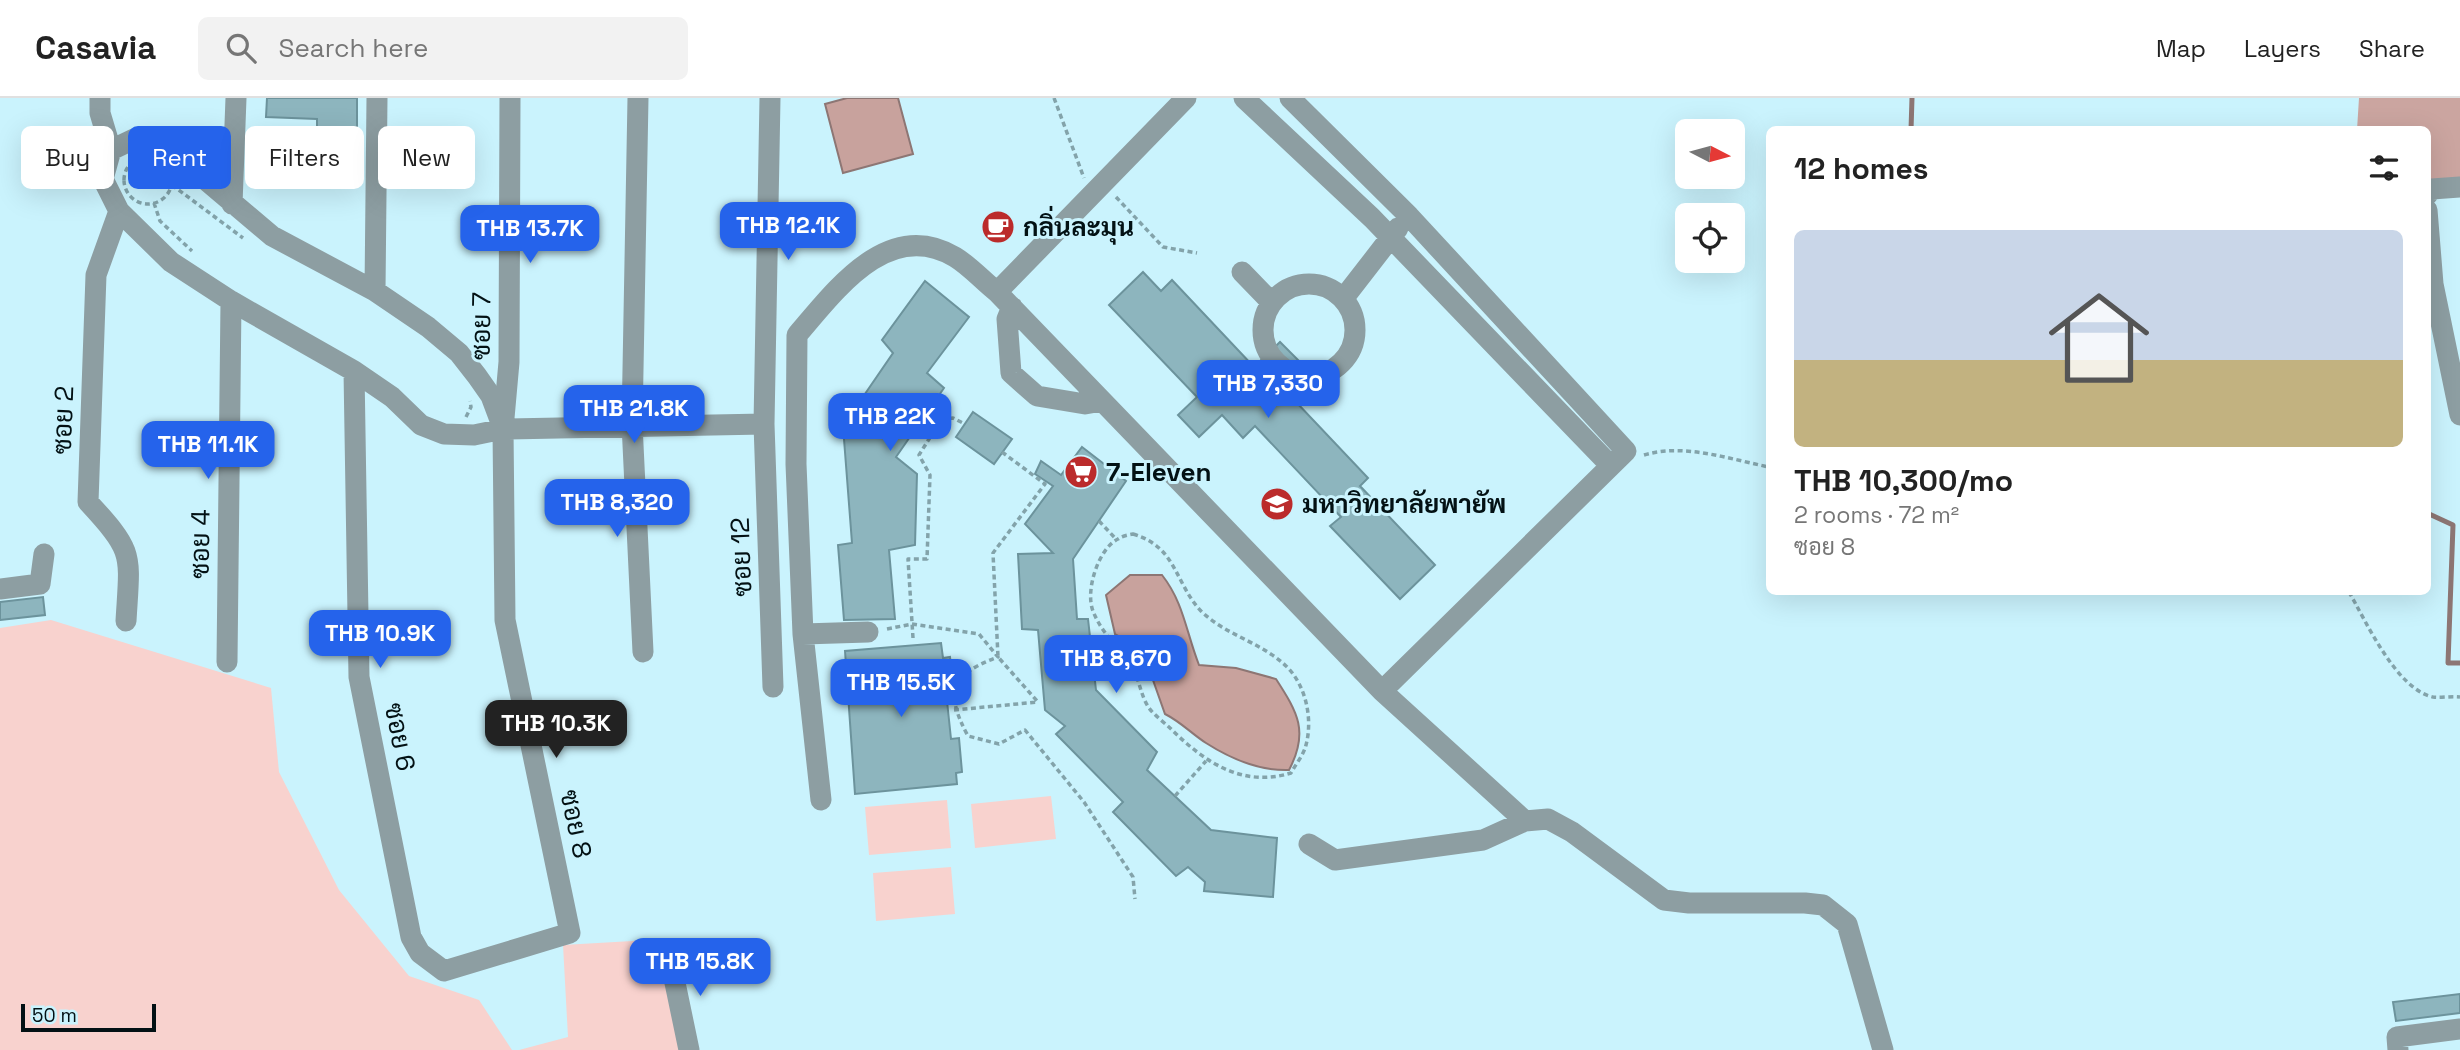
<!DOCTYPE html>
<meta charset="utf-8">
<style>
body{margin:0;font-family:"Space Grotesk",Sarabun,sans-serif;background:#f2f2f2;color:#222;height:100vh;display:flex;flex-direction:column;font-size:26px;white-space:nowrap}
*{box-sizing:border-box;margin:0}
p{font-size:23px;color:#767676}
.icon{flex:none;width:38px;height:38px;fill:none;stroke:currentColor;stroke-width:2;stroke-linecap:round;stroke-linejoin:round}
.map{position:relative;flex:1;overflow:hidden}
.drawer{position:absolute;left:1766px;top:28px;width:665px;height:469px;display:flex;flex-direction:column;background:#fff;border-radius:10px;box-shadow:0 7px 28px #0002}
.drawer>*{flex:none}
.hud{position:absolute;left:21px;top:28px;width:665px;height:63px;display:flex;gap:14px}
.needle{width:46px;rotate:96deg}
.controls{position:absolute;left:1675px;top:21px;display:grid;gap:14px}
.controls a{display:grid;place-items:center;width:70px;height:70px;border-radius:10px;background:#fff;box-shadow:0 7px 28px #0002;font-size:35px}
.scale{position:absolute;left:21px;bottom:18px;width:135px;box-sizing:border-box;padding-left:7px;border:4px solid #031114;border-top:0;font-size:19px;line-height:24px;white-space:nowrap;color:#031114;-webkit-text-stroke:5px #caf3fd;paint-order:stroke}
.price{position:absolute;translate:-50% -60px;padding:0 16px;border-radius:14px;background:#2563eb;color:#fff;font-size:23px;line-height:46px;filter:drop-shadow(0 2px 4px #0008)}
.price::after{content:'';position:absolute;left:50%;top:42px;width:21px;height:16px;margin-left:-10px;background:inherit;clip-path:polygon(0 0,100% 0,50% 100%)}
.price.selected{background:#222;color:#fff}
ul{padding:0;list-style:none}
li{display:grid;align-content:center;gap:14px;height:371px;padding:0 28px}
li+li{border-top:2px solid #e0e0e0}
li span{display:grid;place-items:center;height:217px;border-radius:10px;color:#555}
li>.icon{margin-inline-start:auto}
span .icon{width:126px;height:126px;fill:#fffc;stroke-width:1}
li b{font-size:30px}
h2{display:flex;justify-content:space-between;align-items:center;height:84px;padding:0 28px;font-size:30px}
.pill{padding:0 24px;border-radius:10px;background:#fff;box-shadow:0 7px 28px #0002;font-size:24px;line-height:63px}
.pill.selected{background:#2563eb;color:#fff}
header{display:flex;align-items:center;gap:42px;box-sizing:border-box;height:98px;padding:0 35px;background:#fff;border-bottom:2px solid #e0e0e0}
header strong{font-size:33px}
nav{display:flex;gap:38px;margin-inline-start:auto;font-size:24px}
.search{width:490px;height:63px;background:#f2f2f2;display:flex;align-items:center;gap:18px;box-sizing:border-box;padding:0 24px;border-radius:10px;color:#767676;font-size:26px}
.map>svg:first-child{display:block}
.green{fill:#f8d2ce}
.forest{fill:#cba5a0}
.water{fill:#c8a29d;stroke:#8d7674;stroke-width:2}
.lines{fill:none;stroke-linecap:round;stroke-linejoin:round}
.stream{stroke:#8d7674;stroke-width:5}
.building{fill:#8db5be;stroke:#6c939c;stroke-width:2}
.path{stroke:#83a3aa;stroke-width:3.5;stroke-dasharray:5 3.5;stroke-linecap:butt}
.minor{stroke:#8d9ea2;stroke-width:21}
.labels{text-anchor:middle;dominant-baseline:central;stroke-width:6;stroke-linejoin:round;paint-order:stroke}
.poi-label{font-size:26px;font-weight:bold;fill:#031114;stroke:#caf3fd;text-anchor:start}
.street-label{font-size:26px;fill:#031114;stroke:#caf3fd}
</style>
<header>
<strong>Casavia</strong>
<div class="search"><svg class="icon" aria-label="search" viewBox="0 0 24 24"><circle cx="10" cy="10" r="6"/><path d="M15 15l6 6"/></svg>Search here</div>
<nav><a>Map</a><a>Layers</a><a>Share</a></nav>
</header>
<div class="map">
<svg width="2460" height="952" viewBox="0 0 2460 952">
<rect width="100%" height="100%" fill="#caf3fd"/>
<path class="green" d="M 51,522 L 271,590 L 279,674 L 339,792 L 409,878 L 479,902 L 512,952 L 0,952 L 0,530 Z
M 1051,698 L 1056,741 L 975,750 L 971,706 Z
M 947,702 L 951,750 L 869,757 L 865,709 Z
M 951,769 L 955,816 L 876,823 L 873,775 Z
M 667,841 L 685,952 L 519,952 L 568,939 L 563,847 Z"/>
<path class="forest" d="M 2359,0 L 2460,0 L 2460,88 L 2427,84 L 2427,32 L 2357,32 Z"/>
<path class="water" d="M 847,0 L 898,0 L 913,56 L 843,75 L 825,6 Z
M 1130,477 L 1162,477 C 1184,505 1186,534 1199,567 L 1236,570 L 1276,581 C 1298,615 1309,634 1289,672 C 1259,673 1231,661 1206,645 C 1192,636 1181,624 1165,616 L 1142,551 L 1115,536 L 1106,497 Z"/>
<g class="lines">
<path class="stream" d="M 1911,32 L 1912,0
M 2427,415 L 2453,427 L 2448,565 L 2460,565"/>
</g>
<path class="building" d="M 267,0 L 357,0 L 357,32 L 317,33 L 317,21 L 266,19 Z
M 1143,174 L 1161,193 L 1172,182 L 1254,269 L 1280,244 L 1301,265 L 1279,286 L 1368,380 L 1360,388 L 1435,467 L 1400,501 L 1330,428 L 1341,419 L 1255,328 L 1243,340 L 1222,317 L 1199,339 L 1178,317 L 1197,299 L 1109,207 Z
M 925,183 L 969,219 L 927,275 L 944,290 L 896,359 L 917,376 L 915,447 L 889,452 L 895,521 L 844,522 L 838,447 L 852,445 L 843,328 L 893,255 L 882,242 Z
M 973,314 L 1012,341 L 994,366 L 956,339 Z
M 1082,349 L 1126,383 L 1073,461 L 1077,521 L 1088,521 L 1096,592 L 1157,654 L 1147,672 L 1211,732 L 1277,740 L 1273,799 L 1204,793 L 1205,784 L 1188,769 L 1176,778 L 1113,714 L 1123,704 L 1056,636 L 1065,628 L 1045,612 L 1038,532 L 1022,531 L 1018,456 L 1053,455 L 1025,426 L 1053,388 L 1035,376 L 1041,363 L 1061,377 Z
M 43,499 L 45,517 L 0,522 L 0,504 Z
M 941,545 L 943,560 L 950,559 L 953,588 L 949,589 L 950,602 L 947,603 L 951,641 L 959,640 L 962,674 L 956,675 L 957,686 L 855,696 L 845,553 Z
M 2460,896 L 2460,915 L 2396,923 L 2393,904 Z"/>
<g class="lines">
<path class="path" d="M 1054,0 L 1084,80
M124 82a24 24 0 1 1 48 0a24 24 0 1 1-48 0Z
M 172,87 L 243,140
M 1116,99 L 1163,149 L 1197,155
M 154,105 L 160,123 L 192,153
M 466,319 L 471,309 L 470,303
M 1002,354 L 1045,386 L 993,455 L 998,559 L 1038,604
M 1644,357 C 1684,345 1729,361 1769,369
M 1099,423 L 1116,441
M 1133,436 C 1177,449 1174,484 1201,513 C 1225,537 1261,544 1286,568 C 1306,587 1313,621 1306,647 C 1304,656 1296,666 1291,675 C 1242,690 1205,664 1172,632 C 1165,625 1155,618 1149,610 C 1140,597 1139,578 1130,565 C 1117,548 1101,534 1093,513 C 1085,493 1098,451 1118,441 C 1122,438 1128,437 1133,436 Z
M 2349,494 C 2366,523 2396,591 2433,599 C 2441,600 2451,598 2460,599
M 887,531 L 912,526 L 979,536 L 998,559 C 951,576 944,594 968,638 L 999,646 L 1025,632 L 1084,704 L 1133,779 L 1135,801
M 913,540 L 908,461 L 927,461 L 930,377 L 919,357 L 941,322 L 953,320 L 965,326
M 954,612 L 1038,604
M 1175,698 L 1206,663"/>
<path class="minor" d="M 100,0 L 100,15 L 111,52
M 638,0 L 632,326 L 643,554
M 770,0 L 764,326 L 773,589
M 1244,0 L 1372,120 L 1610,367
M 1290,0 L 1409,118 L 1626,353 L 1382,593
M 2427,97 L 2432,91 L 2460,89
M 232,106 L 236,0
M 2427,112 L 2433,186 L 2460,317
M 119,113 L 96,177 L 88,404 C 135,455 130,455 126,523
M 1242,174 L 1272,205
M1263 232a46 46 0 1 1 92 0a46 46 0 1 1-92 0Z
M 375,193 L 377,0
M 997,194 L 1186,0
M 1343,201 L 1398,130
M 1012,209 L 1007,221 L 1011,275 L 1037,298 L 1085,306 L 1102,303
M 354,273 L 359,579 L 411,839 L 420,855 L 444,873 L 570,835 L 505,522 L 503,331 L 509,264 L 510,0
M 500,322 L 491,298 L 477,278 L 459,255 L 428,229 L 375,193 L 272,138 L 162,45 L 134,41 L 111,52 L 103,81 L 119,113 L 171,164 L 231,203 L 354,273 L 392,299 L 421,327 L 444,336 L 474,337 L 503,331 L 764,326
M 0,491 L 40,486 L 44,456
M 803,536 L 868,534
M 227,564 L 231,203
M 821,702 L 803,536 L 796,366 L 797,237 C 835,193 888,119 955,159 C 970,168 983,183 997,194 L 1382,593 L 1525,723
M 1309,746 L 1335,762 L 1483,742 L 1525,723 L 1548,721 L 1572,734 L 1664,802 L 1689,805 L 1805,805 L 1823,807 L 1847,826 L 1883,952
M 669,856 L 689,952
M 2398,952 L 2397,939 L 2460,931"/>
</g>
<defs>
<symbol id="cafe-disc" viewBox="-11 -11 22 22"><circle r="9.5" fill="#bb2b2b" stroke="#caf3fd"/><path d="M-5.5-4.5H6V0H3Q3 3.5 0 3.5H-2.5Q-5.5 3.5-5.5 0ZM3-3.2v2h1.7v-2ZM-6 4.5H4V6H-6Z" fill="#fff"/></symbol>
<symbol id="supermarket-disc" viewBox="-11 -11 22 22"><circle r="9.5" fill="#bb2b2b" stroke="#caf3fd"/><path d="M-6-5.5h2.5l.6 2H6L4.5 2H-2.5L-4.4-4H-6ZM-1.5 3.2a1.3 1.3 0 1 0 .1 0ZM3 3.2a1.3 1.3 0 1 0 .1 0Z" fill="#fff"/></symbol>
<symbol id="university-disc" viewBox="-11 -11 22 22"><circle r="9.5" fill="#bb2b2b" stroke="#caf3fd"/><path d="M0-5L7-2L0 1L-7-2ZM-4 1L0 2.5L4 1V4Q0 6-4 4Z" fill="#fff"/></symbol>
</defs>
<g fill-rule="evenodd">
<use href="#cafe-disc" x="979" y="110" width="38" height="38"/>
<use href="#supermarket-disc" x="1062" y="355" width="38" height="38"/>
<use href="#university-disc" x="1258" y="387" width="38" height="38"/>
</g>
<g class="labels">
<g class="poi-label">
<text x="1023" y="129">กลิ่นละมุน</text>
<text x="1106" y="374">7-Eleven</text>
<text x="1302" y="406">มหาวิทยาลัยพายัพ</text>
</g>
<g class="street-label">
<text transform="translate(481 228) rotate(-89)">ซอย 7</text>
<text transform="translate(63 322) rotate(-88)">ซอย 2</text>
<text transform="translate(200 446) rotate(-89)">ซอย 4</text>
<text transform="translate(741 459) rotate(-92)">ซอย 12</text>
<text transform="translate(400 639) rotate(79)">ซอย 6</text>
<text transform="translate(576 726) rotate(78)">ซอย 8</text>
</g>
</g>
</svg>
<div class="controls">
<a><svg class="needle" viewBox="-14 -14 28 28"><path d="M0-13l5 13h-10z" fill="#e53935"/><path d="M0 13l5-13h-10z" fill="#767676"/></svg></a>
<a><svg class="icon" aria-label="locate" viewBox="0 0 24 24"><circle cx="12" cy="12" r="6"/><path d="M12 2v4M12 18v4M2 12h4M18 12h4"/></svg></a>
</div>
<div class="scale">50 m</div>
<b class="price" style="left:788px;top:164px">THB 12.1K</b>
<b class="price" style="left:530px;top:167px">THB 13.7K</b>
<b class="price" style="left:1268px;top:322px">THB 7,330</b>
<b class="price" style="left:634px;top:347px">THB 21.8K</b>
<b class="price" style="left:890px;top:355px">THB 22K</b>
<b class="price" style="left:208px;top:383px">THB 11.1K</b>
<b class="price" style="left:617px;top:441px">THB 8,320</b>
<b class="price" style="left:380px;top:572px">THB 10.9K</b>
<b class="price" style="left:1116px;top:597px">THB 8,670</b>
<b class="price" style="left:901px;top:621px">THB 15.5K</b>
<b class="price selected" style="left:556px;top:662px">THB 10.3K</b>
<b class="price" style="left:700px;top:900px">THB 15.8K</b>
<div class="hud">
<a class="pill">Buy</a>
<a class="pill selected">Rent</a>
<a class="pill">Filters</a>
<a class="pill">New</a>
</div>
<section class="drawer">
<h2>12 homes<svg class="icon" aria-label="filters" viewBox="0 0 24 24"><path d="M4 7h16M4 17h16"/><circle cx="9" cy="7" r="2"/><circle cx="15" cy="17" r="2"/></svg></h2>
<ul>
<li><span style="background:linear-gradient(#c9d6e8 60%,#c2b280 0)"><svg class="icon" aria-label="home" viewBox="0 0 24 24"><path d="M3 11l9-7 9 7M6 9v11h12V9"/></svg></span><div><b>THB 10,300/mo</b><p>2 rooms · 72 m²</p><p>ซอย 8</p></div></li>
</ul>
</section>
</div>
